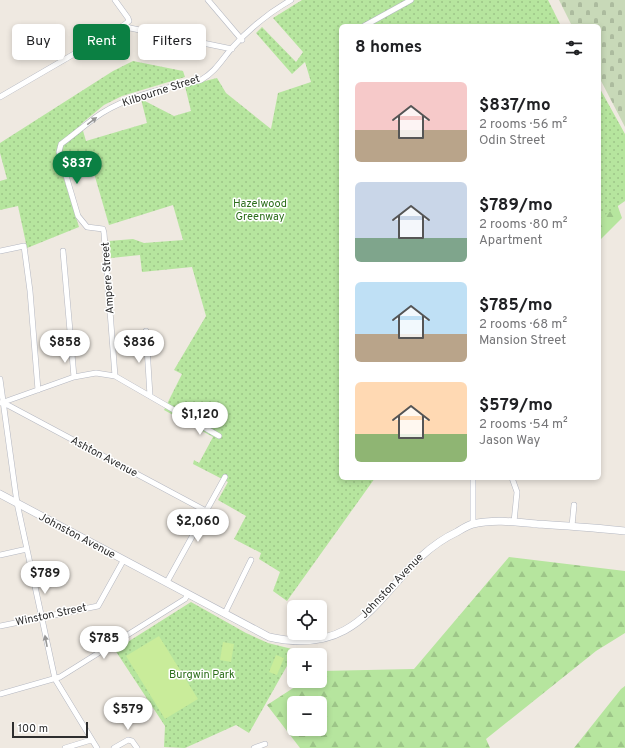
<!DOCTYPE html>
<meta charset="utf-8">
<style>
body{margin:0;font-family:Overpass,sans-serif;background:#f2f2f2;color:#202124;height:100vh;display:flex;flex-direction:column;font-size:15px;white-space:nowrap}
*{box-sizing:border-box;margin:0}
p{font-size:13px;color:#757577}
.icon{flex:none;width:22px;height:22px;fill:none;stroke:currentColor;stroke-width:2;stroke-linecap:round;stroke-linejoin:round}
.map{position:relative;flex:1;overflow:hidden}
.sheet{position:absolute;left:339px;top:24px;width:262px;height:456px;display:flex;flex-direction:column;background:#fff;border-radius:6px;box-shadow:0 2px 6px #0003}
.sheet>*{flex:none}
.top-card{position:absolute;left:12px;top:24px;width:267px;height:36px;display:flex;gap:8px}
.controls{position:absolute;left:287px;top:600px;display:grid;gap:8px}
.controls a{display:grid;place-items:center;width:40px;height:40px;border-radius:6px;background:#fff;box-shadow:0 2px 6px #0003;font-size:20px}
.scale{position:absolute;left:12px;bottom:10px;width:76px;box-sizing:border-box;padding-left:4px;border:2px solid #2e2e2e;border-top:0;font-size:11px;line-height:14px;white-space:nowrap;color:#2e2e2e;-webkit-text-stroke:3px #fff;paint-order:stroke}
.price{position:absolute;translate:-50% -34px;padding:0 9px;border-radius:14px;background:#fff;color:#222;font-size:13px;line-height:26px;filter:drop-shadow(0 1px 2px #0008)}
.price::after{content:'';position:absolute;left:50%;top:24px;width:12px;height:9px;margin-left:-6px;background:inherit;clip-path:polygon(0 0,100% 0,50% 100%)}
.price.current{background:#0b8043;color:#fff}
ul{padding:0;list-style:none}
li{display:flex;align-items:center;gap:12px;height:100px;padding:0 16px}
li span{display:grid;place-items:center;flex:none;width:112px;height:80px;border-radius:6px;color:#555}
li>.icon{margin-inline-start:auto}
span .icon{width:48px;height:48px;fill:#fffc;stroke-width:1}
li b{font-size:17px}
h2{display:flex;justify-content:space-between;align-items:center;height:48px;padding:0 16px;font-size:17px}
.pill{padding:0 14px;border-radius:6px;background:#fff;box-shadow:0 2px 6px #0003;font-size:14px;line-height:36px}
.pill.current{background:#0b8043;color:#fff}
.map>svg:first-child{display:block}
.forest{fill:url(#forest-firs);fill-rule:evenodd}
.cemetery{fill:url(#cemetery-stones)}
.park{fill:url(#park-dots)}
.pitch{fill:#c9ec9a}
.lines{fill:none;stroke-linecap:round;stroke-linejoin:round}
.street-casing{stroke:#b4b7c1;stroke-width:6}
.secondary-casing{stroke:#b4b7c1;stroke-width:8}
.street{stroke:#fff;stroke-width:5}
.secondary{stroke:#fff;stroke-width:7}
.oneway{fill:#969696}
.labels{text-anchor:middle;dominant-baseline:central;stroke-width:3;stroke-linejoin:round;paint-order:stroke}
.street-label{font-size:11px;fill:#2e2e2e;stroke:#fff}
.park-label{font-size:11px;fill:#2c6e1b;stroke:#fff}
</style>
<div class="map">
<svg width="625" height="748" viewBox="0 0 625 748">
<defs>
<pattern id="forest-firs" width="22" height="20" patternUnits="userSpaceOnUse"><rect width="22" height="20" fill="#b6e59e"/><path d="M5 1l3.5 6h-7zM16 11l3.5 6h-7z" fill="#9dc588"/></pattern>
<pattern id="cemetery-stones" width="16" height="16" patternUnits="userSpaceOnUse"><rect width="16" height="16" fill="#c8d9b8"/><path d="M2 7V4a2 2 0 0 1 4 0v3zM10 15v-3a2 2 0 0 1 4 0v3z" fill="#acbb9e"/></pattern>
<pattern id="park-dots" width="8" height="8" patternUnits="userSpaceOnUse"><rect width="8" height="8" fill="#b6e59e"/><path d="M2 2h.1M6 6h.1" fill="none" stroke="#9dc588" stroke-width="1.8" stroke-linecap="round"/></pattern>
</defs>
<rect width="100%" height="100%" fill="#efe9e1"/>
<path class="forest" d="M 599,153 L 622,218 L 599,241 Z
M 509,557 L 625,571 L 625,633 L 596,651 L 486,739 L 490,748 L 300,748 L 267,705 L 304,681 L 320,681 L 320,671 L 414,669 ZM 294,703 L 320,703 L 320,729 L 294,729 Z
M 625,686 L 625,748 L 574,748 L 621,689 Z"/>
<path class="cemetery" d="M 559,0 L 625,0 L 625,127 L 599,77 L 599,26 L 572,26 Z"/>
<path class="park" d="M 302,0 L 548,0 L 561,26 L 341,26 L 341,478 L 375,478 L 287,601 L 273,591 L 280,572 L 259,559 L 261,553 L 234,539 L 246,516 L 218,500 L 228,482 L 193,464 L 194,460 L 199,463 L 213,437 L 164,410 L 182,374 L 174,370 L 206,316 L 192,267 L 142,272 L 140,255 L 111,258 L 109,241 L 133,239 L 144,243 L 183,240 L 173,205 L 109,225 L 89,156 L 60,166 L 79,227 L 27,248 L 18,206 L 0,210 L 0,181 L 7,179 L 0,153 L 0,143 L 113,71 L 133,61 L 183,71 L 185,77 L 122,96 L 104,105 L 81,124 L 86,141 L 147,123 L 141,99 L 174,116 L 191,111 L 185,86 L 217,78 L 226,93 L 271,129 L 278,93 L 311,82 L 305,62 L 292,74 L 256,33 L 262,27 L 296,62 L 303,52 L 273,18 Z
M 599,87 L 625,134 L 625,201 L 599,219 Z
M 191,602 L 246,633 L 268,643 L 296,650 L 249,733 L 236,725 L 185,748 L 164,747 L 165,726 L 115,650 Z"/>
<path class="pitch" d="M 159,636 L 198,699 L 165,719 L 126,656 Z
M 223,642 L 234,644 L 231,662 L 220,660 Z
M 276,655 L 284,658 L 277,675 L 269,672 Z"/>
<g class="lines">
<defs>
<path id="street" d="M 115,0 L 128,18 L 129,21 L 124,25
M 208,0 L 242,40
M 364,26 L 411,0
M 0,97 L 124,25 L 130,28 L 232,49
M 0,251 L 24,246 L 30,291 L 38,390
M 63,251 L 74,377
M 146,331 L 150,396
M 115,376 L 104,233 L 103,229 L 87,227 L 78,216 L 59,152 L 61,144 C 75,134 88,122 102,113 C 132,94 168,88 201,80 C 215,72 221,61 231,49 C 247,31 270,12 291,0
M 0,379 L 17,503 L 55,679 L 97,748
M 2,402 L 206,511
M 1,403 L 74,377 L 96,373 L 115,376 L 219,436
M 512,478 L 517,492 L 514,522
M 473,524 L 473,478
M 572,526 L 574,505
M 0,555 L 27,549
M 167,582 L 225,477
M 225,613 L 251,560
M 0,626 L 98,606 L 123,561
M 0,694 L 60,677 L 185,599 L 188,594
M 65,748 L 91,740
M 114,748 L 128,740 L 132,741 L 137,748
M 254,748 L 265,744"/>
<path id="secondary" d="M 0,494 L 269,637 C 375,661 382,567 457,532 C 462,529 468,525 473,524 C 494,519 516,522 537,524 C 566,526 596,528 625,531"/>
</defs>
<use href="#street" class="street-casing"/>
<use href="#secondary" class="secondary-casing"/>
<use href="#street" class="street"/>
<use href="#secondary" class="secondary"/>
</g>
<defs><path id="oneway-solid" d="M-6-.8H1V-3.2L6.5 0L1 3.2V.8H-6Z"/></defs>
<g class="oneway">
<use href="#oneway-solid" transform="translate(92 121) rotate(-37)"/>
<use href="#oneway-solid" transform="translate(46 641) rotate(-101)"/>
</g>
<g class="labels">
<g class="street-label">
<text transform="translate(161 91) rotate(-18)">Kilbourne Street</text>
<text transform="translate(108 278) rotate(-94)">Ampere Street</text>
<text transform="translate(104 457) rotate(28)">Ashton Avenue</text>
<text transform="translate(77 536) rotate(28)">Johnston Avenue</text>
<text transform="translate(392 586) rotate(-46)">Johnston Avenue</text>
<text transform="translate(51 615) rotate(-12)">Winston Street</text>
</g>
<g class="park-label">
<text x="260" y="204">Hazelwood<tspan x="260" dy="13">Greenway</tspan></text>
<text x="202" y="675">Burgwin Park</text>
</g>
</g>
</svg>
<div class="controls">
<a><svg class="icon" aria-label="locate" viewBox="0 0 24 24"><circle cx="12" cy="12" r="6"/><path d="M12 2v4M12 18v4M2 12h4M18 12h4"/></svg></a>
<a>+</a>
<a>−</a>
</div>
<div class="scale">100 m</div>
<b class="price current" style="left:77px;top:185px">$837</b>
<b class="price" style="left:65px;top:364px">$858</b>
<b class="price" style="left:139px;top:364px">$836</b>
<b class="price" style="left:200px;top:436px">$1,120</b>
<b class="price" style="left:198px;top:543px">$2,060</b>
<b class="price" style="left:45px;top:595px">$789</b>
<b class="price" style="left:104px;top:660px">$785</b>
<b class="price" style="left:128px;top:731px">$579</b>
<div class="top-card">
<a class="pill">Buy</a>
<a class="pill current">Rent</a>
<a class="pill">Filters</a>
</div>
<section class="sheet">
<h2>8 homes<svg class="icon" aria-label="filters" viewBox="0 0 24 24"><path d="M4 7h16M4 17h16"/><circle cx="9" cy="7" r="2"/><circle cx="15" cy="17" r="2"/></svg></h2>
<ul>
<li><span style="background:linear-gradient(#f6c9c9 60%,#b9a48a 0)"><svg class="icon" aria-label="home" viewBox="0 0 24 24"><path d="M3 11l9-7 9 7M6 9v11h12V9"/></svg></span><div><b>$837/mo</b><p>2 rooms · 56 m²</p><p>Odin Street</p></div></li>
<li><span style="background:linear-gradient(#c9d6e8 70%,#7fa58c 0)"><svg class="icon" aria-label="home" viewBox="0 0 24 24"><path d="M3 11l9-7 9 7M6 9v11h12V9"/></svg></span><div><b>$789/mo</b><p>2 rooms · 80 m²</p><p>Apartment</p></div></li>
<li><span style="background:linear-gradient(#bfe0f5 65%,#b9a48a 0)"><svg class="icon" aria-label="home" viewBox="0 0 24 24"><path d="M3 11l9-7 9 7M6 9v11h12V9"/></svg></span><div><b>$785/mo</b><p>2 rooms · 68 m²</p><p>Mansion Street</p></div></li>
<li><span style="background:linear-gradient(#ffd9b3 65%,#8fb573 0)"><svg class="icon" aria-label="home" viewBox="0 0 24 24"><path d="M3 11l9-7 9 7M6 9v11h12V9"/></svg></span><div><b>$579/mo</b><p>2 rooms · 54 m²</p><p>Jason Way</p></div></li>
</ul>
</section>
</div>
